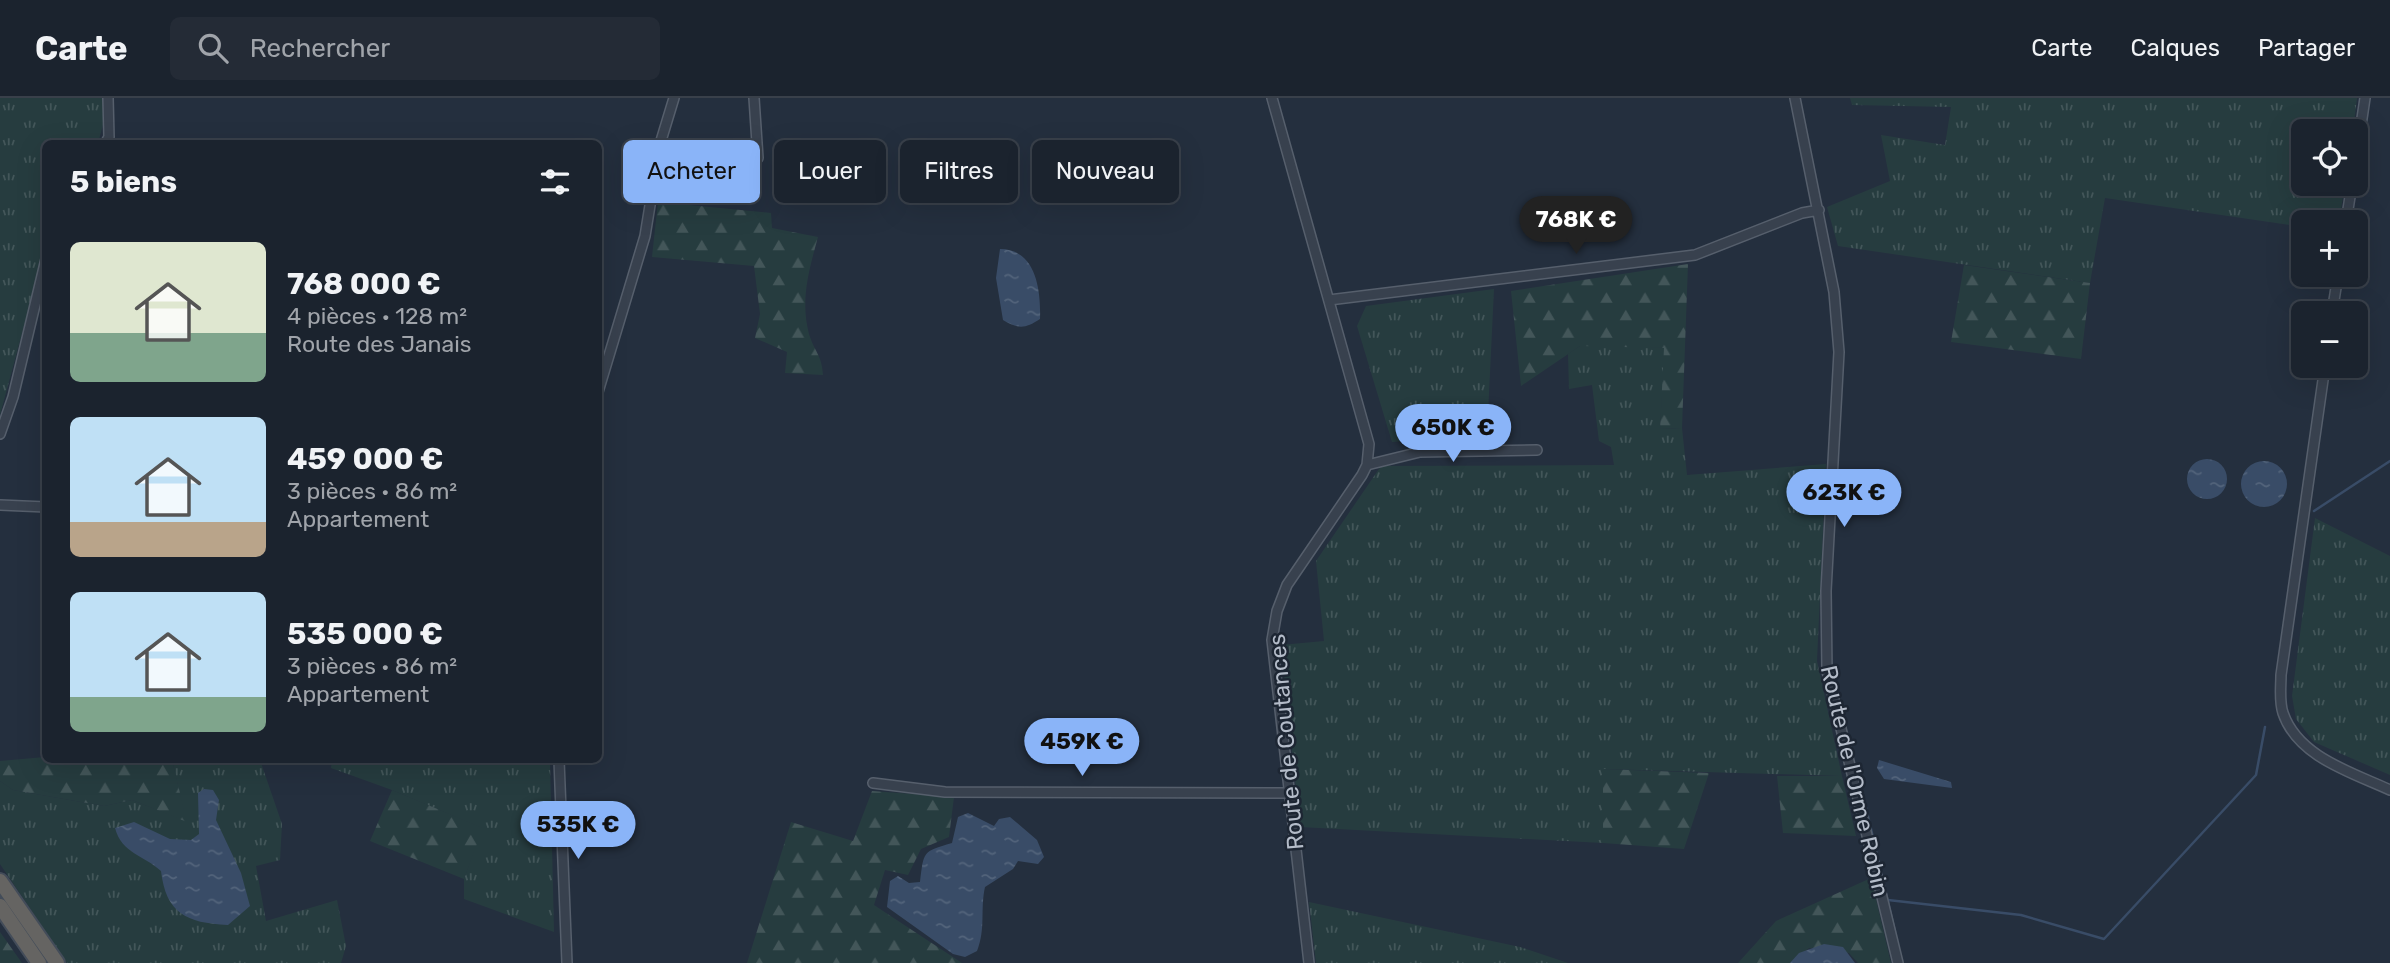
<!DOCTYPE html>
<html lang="fr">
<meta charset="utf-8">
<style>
body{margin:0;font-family:Rubik,sans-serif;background:#242b36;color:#f1f3f6;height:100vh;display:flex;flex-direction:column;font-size:26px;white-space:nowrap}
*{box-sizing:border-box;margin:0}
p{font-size:23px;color:#a0a4aa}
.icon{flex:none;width:38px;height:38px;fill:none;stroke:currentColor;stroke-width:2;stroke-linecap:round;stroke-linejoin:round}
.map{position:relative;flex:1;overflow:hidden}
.panel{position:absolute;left:42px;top:42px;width:560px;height:623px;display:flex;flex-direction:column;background:#1b232e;border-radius:10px;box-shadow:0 7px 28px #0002,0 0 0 2px #39404a}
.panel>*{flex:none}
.top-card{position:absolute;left:623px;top:42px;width:665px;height:63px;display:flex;gap:14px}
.buttons{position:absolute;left:2291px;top:21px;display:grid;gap:14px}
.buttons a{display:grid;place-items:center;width:77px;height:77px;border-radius:10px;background:#1b232e;box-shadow:0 7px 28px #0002,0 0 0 2px #39404a;font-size:35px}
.price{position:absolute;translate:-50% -60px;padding:0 16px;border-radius:24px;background:#8ab4f8;color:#111;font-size:23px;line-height:46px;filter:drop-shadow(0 2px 4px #0008)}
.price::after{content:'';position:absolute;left:50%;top:42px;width:21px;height:16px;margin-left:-10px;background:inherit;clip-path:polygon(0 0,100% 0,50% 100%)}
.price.on{background:#222;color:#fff}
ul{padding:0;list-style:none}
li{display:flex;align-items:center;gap:21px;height:175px;padding:0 28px}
li span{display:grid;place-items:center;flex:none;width:196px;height:140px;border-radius:10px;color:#555}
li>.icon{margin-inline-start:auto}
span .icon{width:84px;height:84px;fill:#fffc;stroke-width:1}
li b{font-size:30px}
h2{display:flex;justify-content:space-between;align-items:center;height:84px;padding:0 28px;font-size:30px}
.chip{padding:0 24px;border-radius:10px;background:#1b232e;box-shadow:0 7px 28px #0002,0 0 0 2px #39404a;font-size:24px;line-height:63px}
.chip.on{background:#8ab4f8;color:#111}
header{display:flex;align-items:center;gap:42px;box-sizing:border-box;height:98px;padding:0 35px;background:#1b232e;border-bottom:2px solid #39404a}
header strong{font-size:33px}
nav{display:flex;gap:38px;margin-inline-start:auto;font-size:24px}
.search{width:490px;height:63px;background:#242b36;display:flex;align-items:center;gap:18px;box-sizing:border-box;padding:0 24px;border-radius:10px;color:#a0a4aa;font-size:26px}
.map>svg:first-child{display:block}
.grass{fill:url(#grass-tufts)}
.forest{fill:url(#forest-firs)}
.water{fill:url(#water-ripples)}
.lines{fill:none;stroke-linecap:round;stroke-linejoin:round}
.stream{stroke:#394c67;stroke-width:2.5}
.minor-casing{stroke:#565f6c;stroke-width:12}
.trunk-casing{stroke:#434c59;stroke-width:18}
.minor{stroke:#38414e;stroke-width:9}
.trunk{stroke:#656462;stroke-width:14}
.labels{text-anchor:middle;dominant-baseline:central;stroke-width:5;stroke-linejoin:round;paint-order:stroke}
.street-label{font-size:23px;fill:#b4bcc9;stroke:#1d2633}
</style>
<header>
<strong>Carte</strong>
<div class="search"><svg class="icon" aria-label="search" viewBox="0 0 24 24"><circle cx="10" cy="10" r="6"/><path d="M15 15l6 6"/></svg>Rechercher</div>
<nav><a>Carte</a><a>Calques</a><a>Partager</a></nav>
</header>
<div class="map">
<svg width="2390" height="865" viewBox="0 0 2390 865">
<defs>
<pattern id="grass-tufts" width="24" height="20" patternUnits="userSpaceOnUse" patternTransform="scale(1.75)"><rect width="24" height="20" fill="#263c3f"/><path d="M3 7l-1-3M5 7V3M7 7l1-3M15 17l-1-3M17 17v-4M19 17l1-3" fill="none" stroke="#435659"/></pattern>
<pattern id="forest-firs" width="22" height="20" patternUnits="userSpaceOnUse" patternTransform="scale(1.75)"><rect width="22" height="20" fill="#263c3f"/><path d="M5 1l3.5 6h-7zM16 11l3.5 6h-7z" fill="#435659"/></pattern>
<pattern id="water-ripples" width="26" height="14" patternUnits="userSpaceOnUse" patternTransform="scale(1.75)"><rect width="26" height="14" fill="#394c67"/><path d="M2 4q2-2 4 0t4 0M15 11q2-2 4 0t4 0" fill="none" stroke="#53647b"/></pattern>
</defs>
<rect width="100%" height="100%" fill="#242f3e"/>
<path class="grass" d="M 0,0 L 104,0 L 104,23 L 98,45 L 46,46 L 45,150 L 0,317 Z
M 1850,0 L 2357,0 L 2353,33 L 2303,33 L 2303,86 L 2345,86 L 2339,124 L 2303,124 L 2303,129 L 2105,100 L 2090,185 L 1838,148 L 1827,109 L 1890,83 L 1881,37 L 1945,47 L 1951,9 L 1852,7 Z
M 1494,191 L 1487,337 L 1392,344 L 1357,228 L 1366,208 Z
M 1616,247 L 1665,250 L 1660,331 L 1682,330 L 1687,377 L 1826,366 L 1817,563 L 1842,678 L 1604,671 L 1603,745 L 1300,729 L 1281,547 L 1324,543 L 1316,463 L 1381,368 L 1614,367 L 1611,349 L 1599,343 L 1592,287 L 1569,291 L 1568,256 L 1580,248 Z
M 2315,420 L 2390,458 L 2390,677 L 2314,644 L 2296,621 L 2292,598 Z
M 172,662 L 260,662 L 282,726 L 280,762 L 256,768 L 266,823 L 337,802 L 346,848 L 341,865 L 67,865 L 0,766 L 0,683 L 13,692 L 104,708 L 132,702 L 186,723 Z
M 332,662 L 550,662 L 554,834 L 464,801 L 464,781 L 482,730 L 392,692 L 331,670 Z
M 1309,804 L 1520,849 L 1568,865 L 1316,865 Z"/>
<path class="forest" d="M 658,104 L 771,115 L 772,130 L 818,139 C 809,172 800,202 809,236 C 814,253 822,257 823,277 L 785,275 L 787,254 L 755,240 L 760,216 L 754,168 L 652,159 Z
M 1688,166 L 1682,330 L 1660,331 L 1664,250 L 1580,248 L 1521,288 L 1511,193 Z
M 1964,167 L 2090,185 L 2081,261 L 1951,244 Z
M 45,659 L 172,662 L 187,724 L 132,702 L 104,708 L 13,692 L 0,683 L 0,663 Z
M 1603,671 L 1709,675 L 1684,751 L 1603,745 Z
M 1777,678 L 1842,678 L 1856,738 L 1783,735 Z
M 392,692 L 483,730 L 464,781 L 370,743 Z
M 872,693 L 954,699 L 949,739 L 921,751 L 908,777 L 885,772 L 874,807 L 962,865 L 747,865 L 791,724 L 853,743 Z
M 1871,780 L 1891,865 L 1858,865 L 1849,855 L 1809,850 L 1790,865 L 1738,865 L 1776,823 Z
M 0,834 L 22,865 L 0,865 Z"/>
<path class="water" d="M 1000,151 C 1036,151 1041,192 1040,221 C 1025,231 1018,231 1003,222 L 996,180 Z
M2187 381a20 20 0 1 1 40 0a20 20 0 1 1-40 0Z
M2241 386a23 23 0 1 1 46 0a23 23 0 1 1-46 0Z
M 1879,662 L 1951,684 L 1952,690 L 1884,681 L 1877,670 Z
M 204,691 L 213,692 L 219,702 L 216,722 L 241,775 L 250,808 L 228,827 C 186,825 166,815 161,773 C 144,757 122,756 115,730 L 134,724 L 170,741 L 191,742 L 199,736 L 198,695 Z
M 968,715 L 994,728 L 999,721 L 1010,719 L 1037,742 L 1044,759 L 1038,766 L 1018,763 L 1013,771 L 985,789 C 980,811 986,831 977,853 L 965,859 L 953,856 L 887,809 L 890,783 L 898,778 L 909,785 L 920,784 C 924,753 922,754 952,745 L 958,719 Z
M 1824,846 L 1843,849 L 1855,865 L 1790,865 L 1799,855 Z"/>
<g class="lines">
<path class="stream" d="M 2314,413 L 2390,363
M 1864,701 L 1895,834
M 1888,802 L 2021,817 L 2104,841 L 2256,677 L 2265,629"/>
<defs>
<path id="minor" d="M 754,0 L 758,60
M 1272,0 L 1369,346 L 1367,367 L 1362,377 L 1287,487 L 1277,513 L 1272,542 L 1309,865
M 1795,0 L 1834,194 L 1839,254 L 1826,493 L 1827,573 L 1898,865
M 105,46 L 109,39 L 108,0
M 2356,61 L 2365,0
M 2346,124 L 2352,86
M 1329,202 L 1695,157 L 1802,115 L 1819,112
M 2332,215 L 2338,177
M 2325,268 L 2281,577 C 2281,589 2279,603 2283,615 C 2298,659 2351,674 2390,692
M 598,294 L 645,138 L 660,46 L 674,0
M 0,336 L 13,299 L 46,161
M 1367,367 L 1420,354 L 1537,352
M 0,407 L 46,409
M 559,662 L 567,865
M 873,685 L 945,694 L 1288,695"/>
<path id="trunk" d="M 0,783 L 57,865
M 0,808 L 39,865"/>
</defs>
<use href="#minor" class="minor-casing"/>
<use href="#trunk" class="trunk-casing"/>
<use href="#minor" class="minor"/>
<use href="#trunk" class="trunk"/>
</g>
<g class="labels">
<g class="street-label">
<text transform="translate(1286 644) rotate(-95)">Route de Coutances</text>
<text transform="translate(1855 683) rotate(77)">Route de l'Orme Robin</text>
</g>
</g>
</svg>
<div class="buttons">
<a><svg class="icon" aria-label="locate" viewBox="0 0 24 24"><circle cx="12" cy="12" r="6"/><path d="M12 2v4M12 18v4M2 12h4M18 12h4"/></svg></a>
<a>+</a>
<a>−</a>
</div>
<b class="price on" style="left:1576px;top:158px">768K €</b>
<b class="price" style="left:1453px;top:366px">650K €</b>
<b class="price" style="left:1844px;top:431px">623K €</b>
<b class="price" style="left:1082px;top:680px">459K €</b>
<b class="price" style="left:578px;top:763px">535K €</b>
<div class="top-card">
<a class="chip on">Acheter</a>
<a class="chip">Louer</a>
<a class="chip">Filtres</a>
<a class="chip">Nouveau</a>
</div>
<section class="panel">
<h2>5 biens<svg class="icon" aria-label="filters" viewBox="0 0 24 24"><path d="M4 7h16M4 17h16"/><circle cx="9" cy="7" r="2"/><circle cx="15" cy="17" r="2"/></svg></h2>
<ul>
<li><span style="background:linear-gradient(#dfe7d0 65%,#7fa58c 0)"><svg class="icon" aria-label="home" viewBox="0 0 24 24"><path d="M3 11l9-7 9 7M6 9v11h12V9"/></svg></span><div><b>768 000 €</b><p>4 pièces · 128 m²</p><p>Route des Janais</p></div></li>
<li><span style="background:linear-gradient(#bfe0f5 75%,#b9a48a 0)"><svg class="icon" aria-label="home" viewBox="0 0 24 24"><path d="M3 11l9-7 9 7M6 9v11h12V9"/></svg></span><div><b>459 000 €</b><p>3 pièces · 86 m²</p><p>Appartement</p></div></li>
<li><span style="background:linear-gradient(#bfe0f5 75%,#7fa58c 0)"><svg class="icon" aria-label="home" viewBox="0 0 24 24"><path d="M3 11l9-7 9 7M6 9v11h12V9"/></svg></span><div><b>535 000 €</b><p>3 pièces · 86 m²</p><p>Appartement</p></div></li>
</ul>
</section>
</div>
